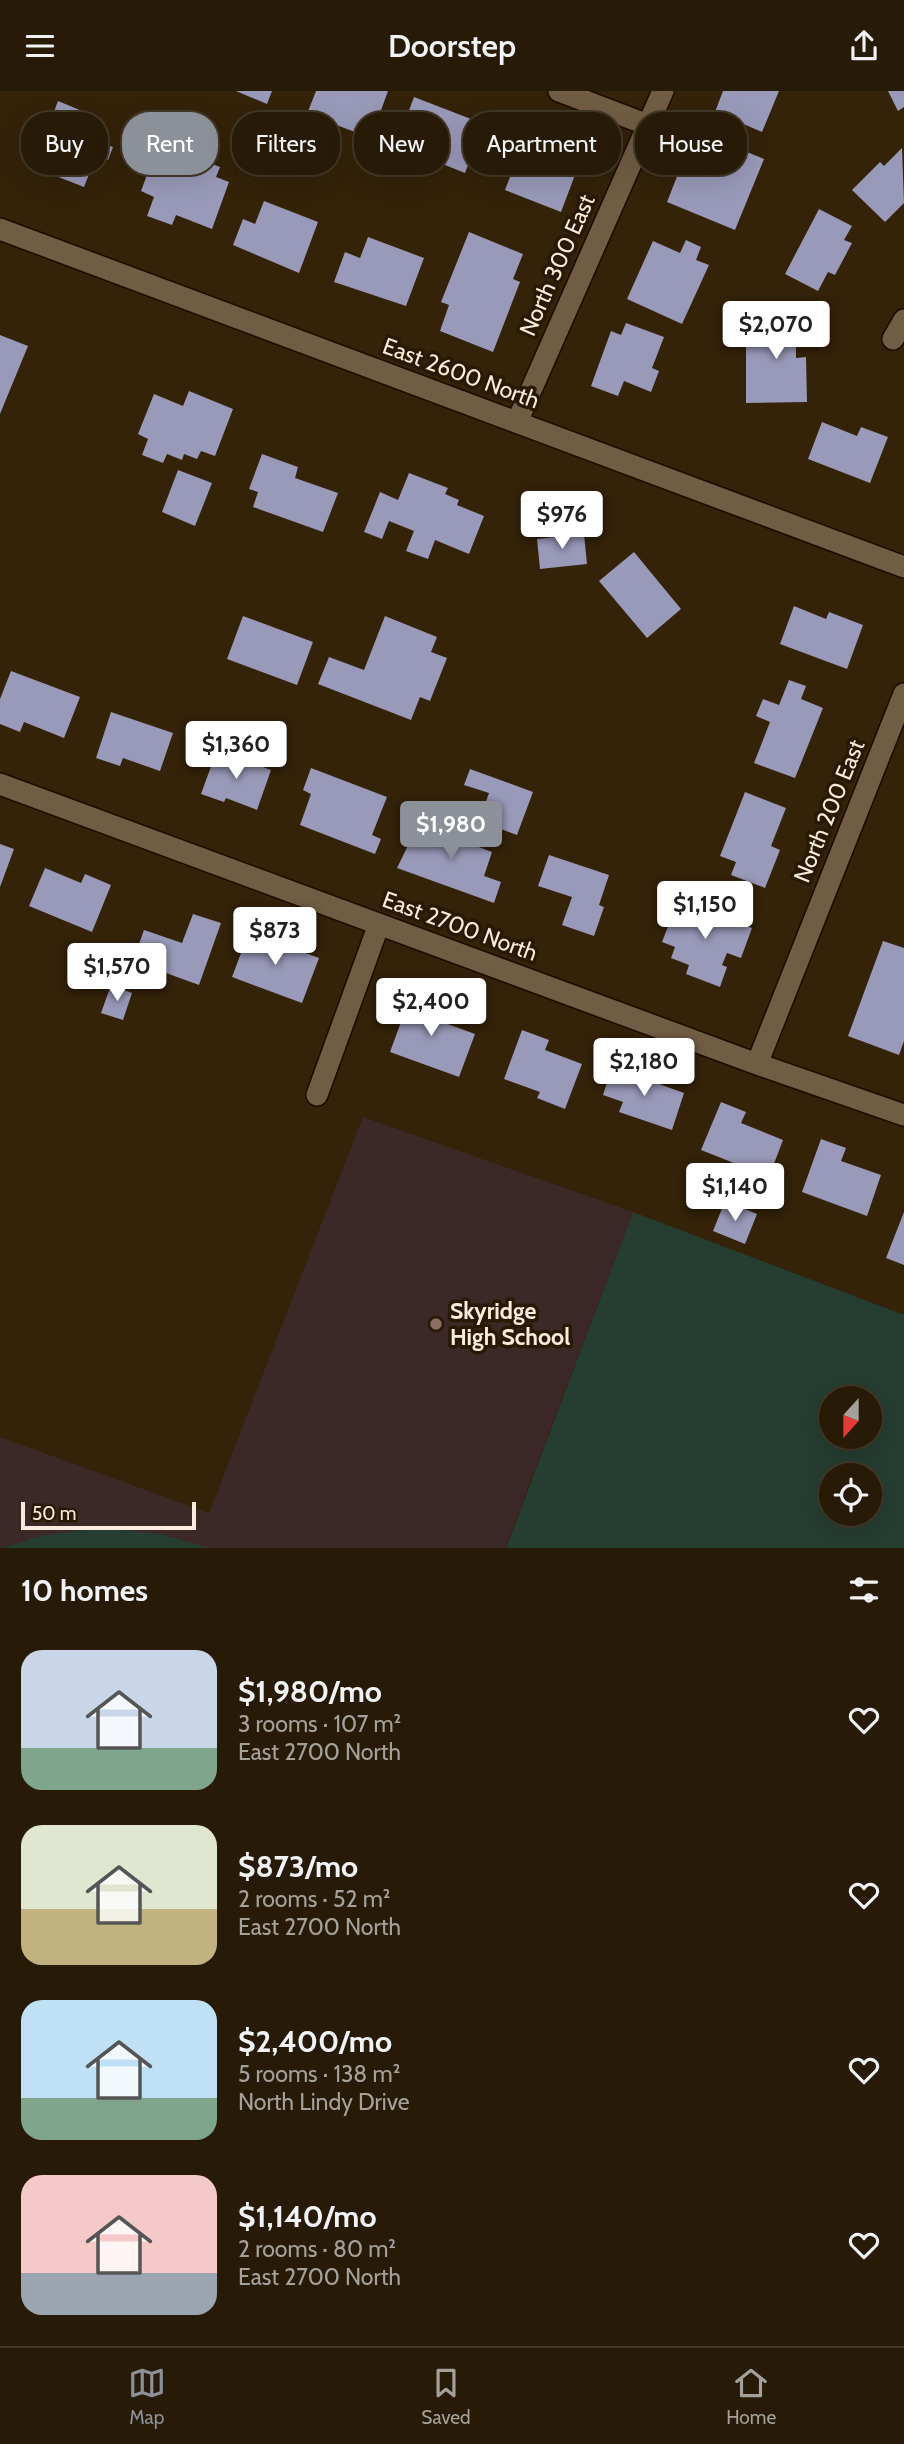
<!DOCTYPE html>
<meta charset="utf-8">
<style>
body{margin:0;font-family:Cabin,sans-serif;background:#332715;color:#f1f3f6;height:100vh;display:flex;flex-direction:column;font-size:26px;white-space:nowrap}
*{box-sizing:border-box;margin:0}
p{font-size:23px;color:#a4a19b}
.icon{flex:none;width:38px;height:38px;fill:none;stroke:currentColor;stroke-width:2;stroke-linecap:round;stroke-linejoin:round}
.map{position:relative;height:1457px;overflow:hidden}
.details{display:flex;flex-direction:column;background:#271a07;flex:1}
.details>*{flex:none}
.top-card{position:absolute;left:21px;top:21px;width:863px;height:63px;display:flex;gap:14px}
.needle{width:46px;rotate:201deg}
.fabs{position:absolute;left:819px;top:1295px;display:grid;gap:14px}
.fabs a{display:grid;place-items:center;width:63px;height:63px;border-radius:50%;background:#271a07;box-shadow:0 7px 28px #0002,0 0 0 2px #433828;font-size:35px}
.scale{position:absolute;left:21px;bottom:18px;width:175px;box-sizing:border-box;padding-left:7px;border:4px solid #f8ecde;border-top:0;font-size:19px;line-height:24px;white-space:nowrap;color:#f8ecde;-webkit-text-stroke:5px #2a1902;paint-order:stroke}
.price{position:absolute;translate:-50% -60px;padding:0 16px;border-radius:7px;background:#fff;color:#222;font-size:23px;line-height:46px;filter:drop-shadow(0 2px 4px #0008)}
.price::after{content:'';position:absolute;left:50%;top:42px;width:21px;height:16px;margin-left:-10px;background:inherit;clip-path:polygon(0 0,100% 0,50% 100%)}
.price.on{background:#8c9099;color:#fff}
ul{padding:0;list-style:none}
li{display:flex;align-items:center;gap:21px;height:175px;padding:0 21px}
li span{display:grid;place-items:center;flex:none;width:196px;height:140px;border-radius:21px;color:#555}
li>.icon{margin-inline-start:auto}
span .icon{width:84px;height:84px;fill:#fffc;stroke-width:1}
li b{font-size:30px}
h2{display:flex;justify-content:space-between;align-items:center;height:84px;padding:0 21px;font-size:30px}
.pill{padding:0 24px;border-radius:28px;background:#271a07;box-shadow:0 7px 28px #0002,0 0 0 2px #433828;font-size:24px;line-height:63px}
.pill.on{background:#8c9099;color:#fff}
header{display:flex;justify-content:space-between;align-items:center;height:91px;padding:0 21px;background:#271a07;font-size:32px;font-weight:600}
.menu{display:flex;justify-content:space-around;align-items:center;height:98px;border-top:2px solid #433828;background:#271a07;font-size:19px;color:#a4a19b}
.menu a{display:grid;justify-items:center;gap:4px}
.menu .on{color:#8c9099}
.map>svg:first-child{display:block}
.education{fill:#3b2827}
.green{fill:#263d31;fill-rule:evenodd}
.building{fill:#9999b9}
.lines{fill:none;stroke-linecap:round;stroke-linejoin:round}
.minor-casing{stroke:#1b0b00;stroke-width:24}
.minor{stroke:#715d43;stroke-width:21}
.education-dot{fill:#8d6e63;stroke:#2a1902;stroke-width:2.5}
.labels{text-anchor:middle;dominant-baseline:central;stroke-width:7;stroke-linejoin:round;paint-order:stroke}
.street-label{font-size:23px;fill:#f8ecde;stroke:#2a1902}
.poi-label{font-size:23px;font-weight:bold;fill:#f8ecde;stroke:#2a1902;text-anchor:start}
</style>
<header><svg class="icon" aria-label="menu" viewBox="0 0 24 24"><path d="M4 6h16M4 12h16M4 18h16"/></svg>Doorstep<svg class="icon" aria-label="share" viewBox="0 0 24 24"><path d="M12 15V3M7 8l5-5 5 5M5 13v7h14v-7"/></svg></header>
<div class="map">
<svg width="904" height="1457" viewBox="0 0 904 1457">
<rect width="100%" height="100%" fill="#342209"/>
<path class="education" d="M 363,1026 L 633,1121 L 505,1457 L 0,1457 L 0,1346 L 209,1422 Z"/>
<path class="green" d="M 633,1121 L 904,1224 L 904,1457 L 506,1457 ZM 831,1307 L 870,1307 L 870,1346 L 831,1346 ZM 831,1384 L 870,1384 L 870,1423 L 831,1423 Z
M 102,1437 L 161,1443 L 209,1457 L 2,1457 L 44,1444 Z"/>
<path class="building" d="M 236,0 L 272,0 L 267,13 Z
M 316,0 L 388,0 L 371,47 L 307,23 Z
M 723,0 L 779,0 L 762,41 L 715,21 Z
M 888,0 L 904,0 L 904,16 L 898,20 Z
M 414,6 L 484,33 L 465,82 L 435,70 L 432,78 L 417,73 L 420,64 L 396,54 Z
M 58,10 L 87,22 L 82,32 L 106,41 L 101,52 L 113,56 L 108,69 L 96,65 L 84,96 L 33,76 Z
M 507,42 L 566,65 L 564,71 L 578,76 L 561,121 L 505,99 L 515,73 L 498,67 Z
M 703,43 L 764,68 L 735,139 L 667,111 L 678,83 L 685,86 Z
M 902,57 L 904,112 L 885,131 L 852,99 L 880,71 L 884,75 Z
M 169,68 L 203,82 L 207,71 L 220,76 L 216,86 L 229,91 L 212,138 L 176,124 L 172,134 L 147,125 L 154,106 L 141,100 L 151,73 L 165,79 Z
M 264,110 L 318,131 L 299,182 L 233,154 L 243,128 L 255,133 Z
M 819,118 L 852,135 L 844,149 L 852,152 L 835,184 L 828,181 L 818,200 L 785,183 Z
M 469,141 L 523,163 L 513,188 L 520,191 L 493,261 L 440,240 L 449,214 L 441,211 Z
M 368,146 L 424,167 L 406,215 L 334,191 L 345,161 L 360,167 Z
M 686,149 L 701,156 L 696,169 L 709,174 L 682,233 L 627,208 L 653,150 L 680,162 Z
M 761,216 L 796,216 L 796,267 L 806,266 L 807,311 L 746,312 L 746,254 L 761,254 Z
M 626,232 L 664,246 L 652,277 L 659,280 L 651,301 L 624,290 L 618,305 L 591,295 L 611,240 L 621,244 Z
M 0,244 L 28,255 L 0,323 Z
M 189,300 L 233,318 L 215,365 L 201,360 L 197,368 L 184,363 L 182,369 L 167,363 L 163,372 L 142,364 L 148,348 L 138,343 L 154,303 L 183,315 Z
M 822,331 L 857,345 L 861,336 L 888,346 L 870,392 L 808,368 Z
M 262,363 L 298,376 L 295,387 L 338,402 L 323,441 L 253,416 L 258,401 L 249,398 Z
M 178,379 L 212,392 L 195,435 L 162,421 Z
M 409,382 L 448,397 L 445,403 L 459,409 L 457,414 L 484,425 L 469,463 L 435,449 L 428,468 L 406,460 L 414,440 L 389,430 L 382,448 L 364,441 L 380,401 L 398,409 Z
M 584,443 L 587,473 L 540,478 L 537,448 Z
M 634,461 L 681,518 L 647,547 L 599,490 Z
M 794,515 L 826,528 L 829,521 L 863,534 L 847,578 L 780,553 Z
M 243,525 L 313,551 L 297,594 L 227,568 Z
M 385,525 L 437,546 L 431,561 L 447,567 L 430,610 L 420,606 L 411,629 L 318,593 L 329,566 L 364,579 Z
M 11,580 L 80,606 L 64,647 L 24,631 L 20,641 L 0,633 L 0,608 Z
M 789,589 L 806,595 L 801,608 L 823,617 L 795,687 L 754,672 L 770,631 L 756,625 L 763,608 L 779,614 Z
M 111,621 L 173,642 L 160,680 L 123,667 L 120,675 L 96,667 Z
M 217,659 L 271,679 L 257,719 L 226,707 L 224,711 L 201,703 Z
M 311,677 L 387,706 L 372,744 L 381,748 L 375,763 L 300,734 L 311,703 L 303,699 Z
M 470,678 L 533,701 L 517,744 L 479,730 L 489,702 L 464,694 Z
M 745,701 L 786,717 L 771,755 L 780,759 L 765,797 L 731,784 L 736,771 L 720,765 Z
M 457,731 L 473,737 L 468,752 L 492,761 L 484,785 L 501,791 L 494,812 L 397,777 L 418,734 L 452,746 Z
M 0,753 L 14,758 L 0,796 Z
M 549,764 L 609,784 L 599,814 L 604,816 L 594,845 L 562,834 L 572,806 L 538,795 Z
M 45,777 L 81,792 L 85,783 L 111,794 L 92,841 L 29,815 Z
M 678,809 L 752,837 L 741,867 L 727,862 L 722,874 L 727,876 L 720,896 L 686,883 L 689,874 L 671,867 L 675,856 L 662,851 Z
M 193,823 L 221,832 L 199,894 L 133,870 L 144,839 L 182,852 Z
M 249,841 L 319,867 L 302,912 L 232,886 Z
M 883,850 L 904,857 L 904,950 L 899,964 L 848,945 Z
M 111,894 L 132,902 L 123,929 L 101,922 Z
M 412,901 L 440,911 L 434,928 L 475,943 L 459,986 L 390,961 Z
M 522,939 L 549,949 L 545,959 L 582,973 L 565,1018 L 537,1007 L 540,1001 L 504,988 Z
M 612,976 L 684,1002 L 672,1039 L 619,1021 L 623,1011 L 603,1004 Z
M 721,1011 L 746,1021 L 741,1032 L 783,1049 L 769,1086 L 701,1059 Z
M 821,1048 L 846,1057 L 841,1070 L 881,1084 L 867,1125 L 802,1101 Z
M 725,1110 L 757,1123 L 745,1153 L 713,1140 Z
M 904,1121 L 904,1174 L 886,1167 Z"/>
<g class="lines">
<defs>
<path id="minor" d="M 559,0 L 648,34
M 0,138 L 904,476
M 893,248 L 904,229
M 517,331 L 663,0
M 0,693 L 757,973 L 904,1024
M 757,973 L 904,603
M 317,1004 L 379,833"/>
</defs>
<use href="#minor" class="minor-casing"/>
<use href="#minor" class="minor"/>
</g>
<circle class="education-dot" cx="436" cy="1233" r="7"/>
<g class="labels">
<g class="street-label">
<text transform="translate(557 174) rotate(-66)">North 300 East</text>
<text transform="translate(461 282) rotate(20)">East 2600 North</text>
<text transform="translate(829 720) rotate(-68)">North 200 East</text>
<text transform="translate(460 835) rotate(20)">East 2700 North</text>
</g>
<g class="poi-label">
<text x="450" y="1220">Skyridge<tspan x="450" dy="26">High School</tspan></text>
</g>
</g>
</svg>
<div class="fabs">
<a><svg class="needle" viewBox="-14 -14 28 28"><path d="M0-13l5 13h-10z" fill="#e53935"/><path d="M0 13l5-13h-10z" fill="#a4a19b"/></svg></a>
<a><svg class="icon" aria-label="locate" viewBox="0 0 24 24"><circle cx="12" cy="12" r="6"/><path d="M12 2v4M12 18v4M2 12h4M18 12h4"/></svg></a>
</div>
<div class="scale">50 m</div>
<b class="price" style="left:776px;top:270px">$2,070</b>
<b class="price" style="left:562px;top:460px">$976</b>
<b class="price" style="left:236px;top:690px">$1,360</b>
<b class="price on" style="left:451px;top:770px">$1,980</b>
<b class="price" style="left:705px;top:850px">$1,150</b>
<b class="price" style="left:275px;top:876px">$873</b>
<b class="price" style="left:117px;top:912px">$1,570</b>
<b class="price" style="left:431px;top:947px">$2,400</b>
<b class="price" style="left:644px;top:1007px">$2,180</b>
<b class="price" style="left:735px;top:1132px">$1,140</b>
<div class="top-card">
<a class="pill">Buy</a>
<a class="pill on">Rent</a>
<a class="pill">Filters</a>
<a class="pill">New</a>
<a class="pill">Apartment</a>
<a class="pill">House</a>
</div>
</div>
<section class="details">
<h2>10 homes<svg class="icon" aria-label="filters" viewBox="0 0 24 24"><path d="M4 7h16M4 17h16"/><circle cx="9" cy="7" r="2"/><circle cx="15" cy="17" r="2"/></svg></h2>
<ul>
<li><span style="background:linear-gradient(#c9d6e8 70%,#7fa58c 0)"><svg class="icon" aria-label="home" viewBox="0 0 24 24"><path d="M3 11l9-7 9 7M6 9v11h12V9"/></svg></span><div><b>$1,980/mo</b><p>3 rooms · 107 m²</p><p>East 2700 North</p></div><svg class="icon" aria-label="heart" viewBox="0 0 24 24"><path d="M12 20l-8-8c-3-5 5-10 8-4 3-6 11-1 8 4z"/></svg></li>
<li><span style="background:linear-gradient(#dfe7d0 60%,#c2b280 0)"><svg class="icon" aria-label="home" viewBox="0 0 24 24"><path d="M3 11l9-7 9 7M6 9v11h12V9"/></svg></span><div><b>$873/mo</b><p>2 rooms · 52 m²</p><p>East 2700 North</p></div><svg class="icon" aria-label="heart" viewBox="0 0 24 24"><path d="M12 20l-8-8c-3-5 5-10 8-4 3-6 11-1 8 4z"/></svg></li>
<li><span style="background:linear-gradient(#bfe0f5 70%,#7fa58c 0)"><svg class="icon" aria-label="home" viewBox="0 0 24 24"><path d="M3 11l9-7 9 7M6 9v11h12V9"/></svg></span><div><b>$2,400/mo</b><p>5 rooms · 138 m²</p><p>North Lindy Drive</p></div><svg class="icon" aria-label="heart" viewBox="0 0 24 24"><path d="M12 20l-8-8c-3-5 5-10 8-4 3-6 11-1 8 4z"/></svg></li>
<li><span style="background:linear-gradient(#f6c9c9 70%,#9aa5b1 0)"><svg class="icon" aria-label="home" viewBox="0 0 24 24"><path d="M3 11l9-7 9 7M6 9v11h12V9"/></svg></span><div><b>$1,140/mo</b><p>2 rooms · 80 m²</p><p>East 2700 North</p></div><svg class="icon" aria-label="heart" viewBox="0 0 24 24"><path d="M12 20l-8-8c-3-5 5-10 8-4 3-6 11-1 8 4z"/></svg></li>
</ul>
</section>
<nav class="menu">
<a class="on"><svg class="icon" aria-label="map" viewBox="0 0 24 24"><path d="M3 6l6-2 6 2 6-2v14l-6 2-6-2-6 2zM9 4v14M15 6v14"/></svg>Map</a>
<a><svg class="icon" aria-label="saved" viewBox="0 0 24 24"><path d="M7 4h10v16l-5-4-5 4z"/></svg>Saved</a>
<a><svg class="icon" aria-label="home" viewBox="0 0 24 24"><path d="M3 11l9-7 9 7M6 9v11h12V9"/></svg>Home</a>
</nav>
